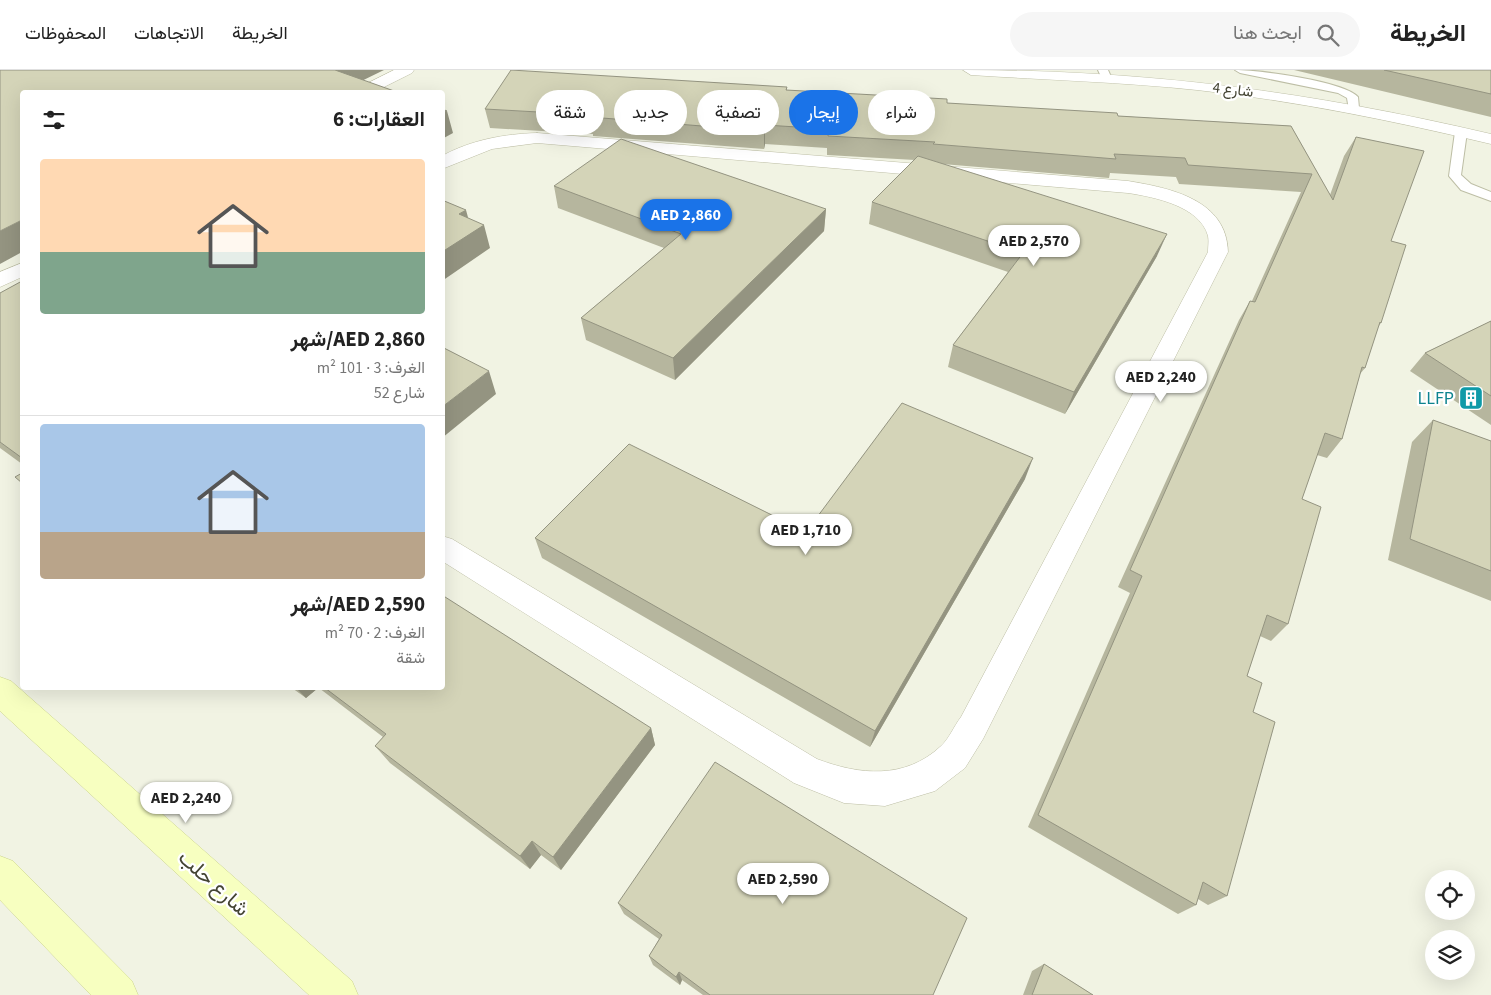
<!DOCTYPE html>
<html lang="ar">
<meta charset="utf-8">
<style>
body{margin:0;font-family:"Source Sans 3",Vazirmatn,sans-serif;background:#f6f6f6;color:#222;direction:rtl;height:100vh;display:flex;flex-direction:column;font-size:19px;white-space:nowrap}
*{box-sizing:border-box;margin:0}
p{font-size:16px;color:#767676}
.icon{flex:none;width:28px;height:28px;fill:none;stroke:currentColor;stroke-width:2;stroke-linecap:round;stroke-linejoin:round}
.map{position:relative;flex:1;overflow:hidden;direction:ltr}
.details{position:absolute;left:20px;top:20px;width:425px;height:600px;display:flex;flex-direction:column;background:#fff;border-radius:5px;box-shadow:0 5px 20px #0002;direction:rtl}
.details>*{flex:none}
.guide{position:absolute;left:460px;top:20px;width:475px;height:45px;direction:rtl;display:flex;gap:10px}
.tools{position:absolute;left:1425px;top:800px;display:grid;gap:10px}
.tools a{display:grid;place-items:center;width:50px;height:50px;border-radius:50%;background:#fff;box-shadow:0 5px 20px #0002;font-size:25px}
.price{position:absolute;translate:-50% -42px;padding:0 11px;border-radius:18px;background:#fff;color:#222;font-size:16px;line-height:32px;filter:drop-shadow(0 1px 2px #0008)}
.price::after{content:'';position:absolute;left:50%;top:30px;width:15px;height:11px;margin-left:-8px;background:inherit;clip-path:polygon(0 0,100% 0,50% 100%)}
.price.current{background:#1a73e8;color:#fff}
ul{padding:0;list-style:none}
li{display:grid;align-content:center;gap:10px;height:265px;padding:0 20px}
li+li{border-top:1px solid #e0e0e0}
li span{display:grid;place-items:center;height:155px;border-radius:5px;color:#555}
li>.icon{margin-inline-start:auto}
span .icon{width:90px;height:90px;fill:#fffc;stroke-width:1}
li b{font-size:21px}
h2{display:flex;justify-content:space-between;align-items:center;height:60px;padding:0 20px;font-size:21px}
.pill{padding:0 18px;border-radius:22px;background:#fff;box-shadow:0 5px 20px #0002;font-size:18px;line-height:45px}
.pill.current{background:#1a73e8;color:#fff}
header{display:flex;align-items:center;gap:30px;box-sizing:border-box;height:70px;padding:0 25px;background:#fff;border-bottom:1px solid #e0e0e0}
header strong{font-size:24px}
nav{display:flex;gap:28px;margin-inline-start:auto;font-size:18px}
.search{width:350px;height:45px;background:#f6f6f6;display:flex;align-items:center;gap:12px;box-sizing:border-box;padding:0 18px;border-radius:28px;color:#767676;font-size:19px}
.map>svg:first-child{display:block}
.lines{fill:none;stroke-linecap:round;stroke-linejoin:round}
.lane-casing{stroke:#bdbea5;stroke-width:2}
.street-casing{stroke:#bdbea5;stroke-width:1}
.secondary-casing{stroke:#cad28e;stroke-width:1}
.lane{fill:#fff;fill-rule:evenodd}
.street{fill:#fff;fill-rule:evenodd}
.secondary{fill:#f7ffc0;fill-rule:evenodd}
.wall{fill:#b6b69e}
.shaded-wall{fill:#949481}
.building{fill:#d4d4b8;stroke:#949481}
.labels{text-anchor:middle;dominant-baseline:central;stroke-width:4.5;stroke-linejoin:round;paint-order:stroke}
.far-street-label{font-size:15px;fill:#443;stroke:#fff}
.culture-label{font-size:18px;fill:#0d838f;stroke:#fff;text-anchor:end}
.near-street-label{font-size:21px;fill:#443;stroke:#fff}
</style>
<header>
<strong>الخريطة</strong>
<div class="search"><svg class="icon" aria-label="search" viewBox="0 0 24 24"><circle cx="10" cy="10" r="6"/><path d="M15 15l6 6"/></svg>ابحث هنا</div>
<nav><a>الخريطة</a><a>الاتجاهات</a><a>المحفوظات</a></nav>
</header>
<div class="map">
<svg width="1491" height="925" viewBox="0 0 1491 925">
<rect width="100%" height="100%" fill="#f1f3e3"/>
<g class="lines">
<defs>
<path id="lane" d="M 1098,0 L 1108,0 L 1112,9 L 1111,11 L 1103,11 Z
M 1235,0 C 1258,0 1344,11 1358,27 L 1359,38 L 1353,41 L 1349,40 L 1347,28 L 1338,23 L 1240,3 Z
M 1461,58 L 1467,62 L 1461,105 L 1471,114 L 1491,122 L 1491,131 L 1461,120 L 1449,106 L 1455,62 Z"/>
<path id="street" d="M 394,0 L 414,0 L 412,3 L 374,22 L 354,22 L 356,19 Z
M 963,0 C 1147,0 1312,22 1491,64 L 1491,74 C 1394,51 1297,31 1197,20 C 1122,12 1046,10 971,5 Z
M 537,63 L 1128,111 C 1171,118 1227,130 1228,182 L 983,669 L 965,698 L 935,721 L 885,736 L 844,733 L 794,713 L 442,491 L 442,466 L 452,469 L 817,689 C 859,705 905,710 941,676 C 949,669 954,656 961,647 L 1208,182 C 1208,177 1209,171 1208,166 C 1200,136 1154,127 1128,123 L 537,73 L 492,79 L 442,99 L 442,86 C 471,70 504,64 537,63 Z
M 22,193 L 22,207 L 0,217 L 0,202 Z"/>
<path id="secondary" d="M 0,607 L 11,611 L 352,911 L 358,925 L 309,925 L 0,641 Z
M 0,786 L 13,791 L 132,911 L 138,925 L 91,925 L 0,830 Z"/>
</defs>
<use href="#lane" class="lane-casing"/>
<use href="#street" class="street-casing"/>
<use href="#secondary" class="secondary-casing"/>
<use href="#lane" class="lane"/>
<use href="#street" class="street"/>
<use href="#secondary" class="secondary"/>
</g>
<path class="wall" d="M 1294,0 L 1491,0 L 1491,47 Z
M 787,17 L 787,20 L 947,33 L 1118,46 L 1291,56 L 1330,125 L 1344,86 L 1356,67 L 1391,171 L 1381,253 L 1378,257 L 1365,298 L 1360,304 L 1342,369 L 1327,388 L 1317,385 L 1302,429 L 1288,554 L 1271,571 L 1260,566 L 1247,606 L 1253,642 L 1227,826 L 1208,835 L 1198,829 L 1196,835 L 1178,844 L 1028,757 L 1130,523 L 1118,517 L 1239,250 L 1250,231 L 1252,231 L 1301,122 L 1179,114 L 1176,107 L 1110,103 L 1109,108 L 942,94 L 1157,186 L 1065,344 L 948,297 L 953,275 L 1008,202 L 869,154 L 872,132 L 915,90 L 827,85 L 827,78 L 765,74 L 764,79 L 593,66 L 593,64 L 490,58 L 485,39 Z
M 554,116 L 826,139 L 824,161 L 675,310 L 586,270 L 581,248 L 664,178 L 558,138 Z
M 22,211 L 22,394 L 0,378 L 0,223 Z
M 1491,251 L 1491,355 L 1410,301 L 1425,283 Z
M 1433,350 L 1491,371 L 1491,531 L 1388,490 L 1412,372 Z
M 1025,409 L 870,677 L 542,488 L 535,468 L 806,462 Z
M 292,618 L 318,618 L 306,628 Z
M 319,618 L 442,618 L 651,658 L 655,675 L 561,800 L 541,785 L 530,799 L 390,693 L 375,676 L 383,667 Z
M 618,833 L 933,925 L 703,925 L 682,910 L 680,915 L 653,895 L 649,886 L 659,869 L 624,844 Z
M 1044,894 L 1093,925 L 1023,925 L 1032,901 Z"/>
<path class="shaded-wall" d="M 333,0 L 384,0 L 341,21 Z
M 447,41 L 453,63 L 442,69 L 442,43 Z
M 765,55 L 765,74 L 764,79 L 764,61 Z
M 826,139 L 824,161 L 675,310 L 673,288 Z
M 466,140 L 472,162 L 484,155 L 490,178 L 442,211 L 442,182 L 459,144 Z
M 22,150 L 22,182 L 0,194 L 0,161 Z
M 1167,164 L 1157,186 L 1065,344 L 1074,322 Z
M 489,301 L 496,324 L 442,368 L 442,337 Z
M 1033,388 L 1025,409 L 870,677 L 875,661 Z
M 296,618 L 318,618 L 306,628 Z
M 651,658 L 655,675 L 561,800 L 553,787 Z
M 532,771 L 541,785 L 530,799 L 520,786 Z
M 679,902 L 682,910 L 680,915 L 676,907 Z"/>
<path class="building" d="M 0,0 L 335,0 L 397,22 L 22,22 L 22,150 L 0,161 Z
M 511,0 L 787,17 L 786,20 L 947,29 L 947,33 L 1117,43 L 1118,46 L 1291,56 L 1333,130 L 1356,67 L 1424,81 L 1391,171 L 1406,175 L 1381,253 L 1380,252 L 1365,298 L 1362,297 L 1342,369 L 1325,363 L 1302,429 L 1321,437 L 1288,554 L 1267,545 L 1247,606 L 1262,613 L 1253,642 L 1275,652 L 1227,826 L 1203,812 L 1196,835 L 1038,745 L 1142,506 L 1130,500 L 1250,231 L 1255,232 L 1312,104 L 1188,95 L 1185,88 L 1114,84 L 1116,89 L 933,74 L 935,72 L 828,66 L 829,59 L 765,55 L 764,61 L 590,47 L 591,45 L 485,39 Z
M 1384,0 L 1491,0 L 1491,24 Z
M 442,39 L 447,41 L 442,43 Z
M 621,69 L 826,139 L 673,288 L 581,248 L 681,164 L 554,116 Z
M 918,86 L 1167,164 L 1074,322 L 953,275 L 1023,183 L 872,132 Z
M 442,130 L 466,140 L 459,144 L 484,155 L 442,182 Z
M 22,211 L 22,388 L 0,372 L 0,223 Z
M 1491,251 L 1491,326 L 1425,283 Z
M 442,277 L 489,301 L 442,337 Z
M 902,333 L 1033,388 L 875,661 L 535,468 L 629,374 L 806,462 Z
M 1433,350 L 1491,371 L 1491,501 L 1410,469 Z
M 22,403 L 22,413 L 15,407 Z
M 442,525 L 651,658 L 553,787 L 532,771 L 520,786 L 375,676 L 386,664 L 325,618 L 442,618 Z
M 715,692 L 967,848 L 933,925 L 710,925 L 679,902 L 676,907 L 649,886 L 662,865 L 618,833 Z
M 1044,894 L 1093,925 L 1032,925 Z"/>
<defs>
<symbol id="building-square" viewBox="-11 -11 22 22"><rect x="-9" y="-9" width="18" height="18" rx="4" fill="#0f9aa8" stroke="#fff"/><path d="M-4-6H4V6H1V3H-1V6H-4ZM-2.5-4.3h1.7v1.8h-1.7ZM.8-4.3h1.7v1.8H.8ZM-2.5-1h1.7V.8h-1.7ZM.8-1h1.7V.8H.8Z" fill="#fff"/></symbol>
</defs>
<g fill-rule="evenodd">
<use href="#building-square" x="1457" y="314" width="28" height="28"/>
</g>
<g class="labels">
<g class="far-street-label">
<text transform="translate(1233 20) rotate(7)">شارع 4</text>
</g>
<g class="culture-label">
<text x="1454" y="328">LLFP</text>
</g>
<g class="near-street-label">
<text transform="translate(214 813) rotate(42)">شارع حلب</text>
</g>
</g>
</svg>
<div class="tools">
<a><svg class="icon" aria-label="locate" viewBox="0 0 24 24"><circle cx="12" cy="12" r="6"/><path d="M12 2v4M12 18v4M2 12h4M18 12h4"/></svg></a>
<a><svg class="icon" aria-label="layers" viewBox="0 0 24 24"><path d="M12 4l9 5-9 5-9-5zM3 14l9 5 9-5"/></svg></a>
</div>
<b class="price current" style="left:686px;top:171px">AED 2,860</b>
<b class="price" style="left:1034px;top:197px">AED 2,570</b>
<b class="price" style="left:1161px;top:333px">AED 2,240</b>
<b class="price" style="left:806px;top:486px">AED 1,710</b>
<b class="price" style="left:186px;top:754px">AED 2,240</b>
<b class="price" style="left:783px;top:835px">AED 2,590</b>
<div class="guide">
<a class="pill">شراء</a>
<a class="pill current">إيجار</a>
<a class="pill">تصفية</a>
<a class="pill">جديد</a>
<a class="pill">شقة</a>
</div>
<section class="details">
<h2>العقارات: 6<svg class="icon" aria-label="filters" viewBox="0 0 24 24"><path d="M4 7h16M4 17h16"/><circle cx="9" cy="7" r="2"/><circle cx="15" cy="17" r="2"/></svg></h2>
<ul>
<li><span style="background:linear-gradient(#ffd9b3 60%,#7fa58c 0)"><svg class="icon" aria-label="home" viewBox="0 0 24 24"><path d="M3 11l9-7 9 7M6 9v11h12V9"/></svg></span><div><b>AED 2,860/شهر</b><p>الغرف: 3 · 101 m²</p><p>شارع 52</p></div></li>
<li><span style="background:linear-gradient(#a9c7e8 70%,#b9a48a 0)"><svg class="icon" aria-label="home" viewBox="0 0 24 24"><path d="M3 11l9-7 9 7M6 9v11h12V9"/></svg></span><div><b>AED 2,590/شهر</b><p>الغرف: 2 · 70 m²</p><p>شقة</p></div></li>
</ul>
</section>
</div>
